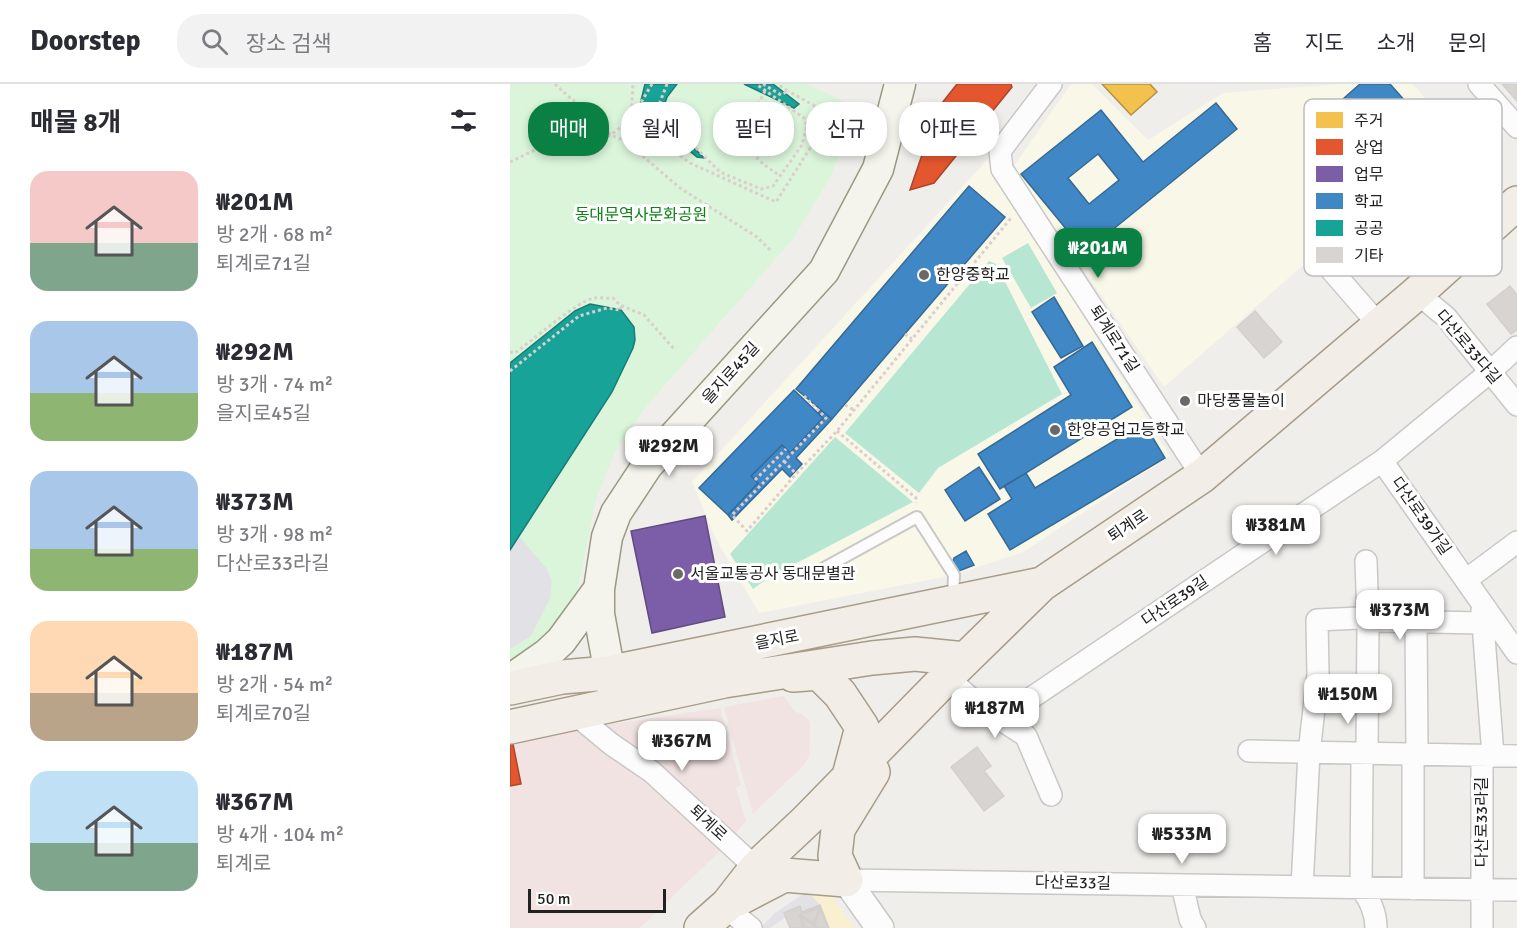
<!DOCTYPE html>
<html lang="ko">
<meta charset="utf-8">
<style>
body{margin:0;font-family:Signika,"Noto Sans KR",sans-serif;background:#f2f2f3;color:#2b2b33;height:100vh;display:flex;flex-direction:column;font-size:22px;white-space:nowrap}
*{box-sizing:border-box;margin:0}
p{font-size:20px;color:#7c7c81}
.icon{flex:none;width:33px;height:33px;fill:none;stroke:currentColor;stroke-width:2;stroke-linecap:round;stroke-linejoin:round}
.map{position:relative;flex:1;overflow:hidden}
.panel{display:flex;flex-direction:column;background:#fff;width:510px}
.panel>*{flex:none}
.top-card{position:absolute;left:18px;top:18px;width:570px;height:54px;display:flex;gap:12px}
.scale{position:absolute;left:18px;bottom:15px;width:138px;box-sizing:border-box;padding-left:6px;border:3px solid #222;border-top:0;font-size:16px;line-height:21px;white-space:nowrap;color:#222;-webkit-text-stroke:4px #fff;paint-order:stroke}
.price{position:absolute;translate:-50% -51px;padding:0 14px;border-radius:12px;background:#fff;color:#222;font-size:20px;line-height:39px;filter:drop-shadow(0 2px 3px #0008)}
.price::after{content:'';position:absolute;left:50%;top:36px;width:18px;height:14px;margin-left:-9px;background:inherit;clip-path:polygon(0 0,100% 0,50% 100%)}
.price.current{background:#0b8043;color:#fff}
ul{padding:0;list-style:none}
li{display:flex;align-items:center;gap:18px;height:150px;padding:0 30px}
li span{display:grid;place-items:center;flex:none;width:168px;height:120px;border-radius:18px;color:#555}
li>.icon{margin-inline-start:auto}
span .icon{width:72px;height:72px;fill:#fffc;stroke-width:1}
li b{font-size:26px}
h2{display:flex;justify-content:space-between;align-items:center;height:72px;padding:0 30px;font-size:26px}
.chip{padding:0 21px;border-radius:24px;background:#fff;box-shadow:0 3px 9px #0003;font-size:21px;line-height:54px}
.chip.current{background:#0b8043;color:#fff}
header{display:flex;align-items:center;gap:36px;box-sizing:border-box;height:84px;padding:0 30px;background:#fff;border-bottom:2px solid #e1e1e2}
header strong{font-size:28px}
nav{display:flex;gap:33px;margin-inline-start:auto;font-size:21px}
.search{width:420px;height:54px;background:#f2f2f3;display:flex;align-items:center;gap:15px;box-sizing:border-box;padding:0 21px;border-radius:24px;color:#7c7c81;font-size:22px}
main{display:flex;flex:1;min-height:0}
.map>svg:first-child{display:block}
.commercial{fill:#f1e3e1}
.education{fill:#f8f7e8}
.sand{fill:#f8f0d0}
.park{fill:#daf5da}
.pitch{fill:#b7e6d2}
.plaza{fill:#e2e1e5}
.homes{fill:#f2c14e;stroke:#b49141;stroke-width:1.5}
.shops{fill:#e4572e;stroke:#aa472a;stroke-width:1.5}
.offices{fill:#7b5ea7;stroke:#604c7f;stroke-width:1.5}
.schools{fill:#3f88c5;stroke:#366994;stroke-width:1.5;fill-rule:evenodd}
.public{fill:#17a398;stroke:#1a7c75;stroke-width:1.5}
.building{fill:#d7d4d2;stroke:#d3d0cc;stroke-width:1.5;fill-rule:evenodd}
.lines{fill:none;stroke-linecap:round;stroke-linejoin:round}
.service-casing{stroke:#c9c8c7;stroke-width:14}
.minor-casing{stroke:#c9c8c7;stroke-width:24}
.tertiary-casing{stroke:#c9c8c7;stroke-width:30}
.secondary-casing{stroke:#999a82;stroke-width:33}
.primary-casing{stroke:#a79c86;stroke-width:36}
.path{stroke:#dccecd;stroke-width:3;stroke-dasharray:3 3;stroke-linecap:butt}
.service{stroke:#fdfcfc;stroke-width:10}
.minor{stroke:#fdfcfc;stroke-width:21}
.tertiary{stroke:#fdfcfc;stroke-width:27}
.secondary{stroke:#f4f4ed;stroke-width:30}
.primary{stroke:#f3ede7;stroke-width:33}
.poi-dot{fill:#6a6968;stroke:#fff;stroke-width:2}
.labels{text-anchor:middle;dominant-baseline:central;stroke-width:6;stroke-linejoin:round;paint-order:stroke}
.park-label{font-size:16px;fill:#0c8416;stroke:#fff}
.poi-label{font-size:16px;fill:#222;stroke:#fff;text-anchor:start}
.street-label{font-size:16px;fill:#222;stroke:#fff}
.key{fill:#fff;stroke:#bdbdbd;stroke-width:1.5}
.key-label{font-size:16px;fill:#222}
</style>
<header>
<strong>Doorstep</strong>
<div class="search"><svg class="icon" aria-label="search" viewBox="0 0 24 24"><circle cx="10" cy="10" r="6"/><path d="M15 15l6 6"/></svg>장소 검색</div>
<nav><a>홈</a><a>지도</a><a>소개</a><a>문의</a></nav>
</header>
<main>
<section class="panel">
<h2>매물 8개<svg class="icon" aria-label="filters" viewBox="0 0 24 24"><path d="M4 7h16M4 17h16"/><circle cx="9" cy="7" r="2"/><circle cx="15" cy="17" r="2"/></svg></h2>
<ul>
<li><span style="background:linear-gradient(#f6c9c9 60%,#7fa58c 0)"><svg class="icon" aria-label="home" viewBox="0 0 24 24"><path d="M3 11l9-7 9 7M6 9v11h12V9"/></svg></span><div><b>₩201M</b><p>방 2개 · 68 m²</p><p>퇴계로71길</p></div></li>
<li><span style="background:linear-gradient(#a9c7e8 60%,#8fb573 0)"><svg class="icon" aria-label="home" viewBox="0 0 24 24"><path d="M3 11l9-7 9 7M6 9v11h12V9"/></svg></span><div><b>₩292M</b><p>방 3개 · 74 m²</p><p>을지로45길</p></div></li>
<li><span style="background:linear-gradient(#a9c7e8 65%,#8fb573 0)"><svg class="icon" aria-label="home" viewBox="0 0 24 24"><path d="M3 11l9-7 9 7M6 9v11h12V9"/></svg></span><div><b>₩373M</b><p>방 3개 · 98 m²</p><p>다산로33라길</p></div></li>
<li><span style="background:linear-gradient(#ffd9b3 60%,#b9a48a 0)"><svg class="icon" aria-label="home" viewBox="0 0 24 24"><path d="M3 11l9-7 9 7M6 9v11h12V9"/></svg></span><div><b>₩187M</b><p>방 2개 · 54 m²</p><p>퇴계로70길</p></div></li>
<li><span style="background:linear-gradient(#bfe0f5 60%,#7fa58c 0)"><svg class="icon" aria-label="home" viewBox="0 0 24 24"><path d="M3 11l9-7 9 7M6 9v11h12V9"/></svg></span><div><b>₩367M</b><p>방 4개 · 104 m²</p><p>퇴계로</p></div></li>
</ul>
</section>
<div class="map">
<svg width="1007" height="844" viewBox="0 0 1007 844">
<rect width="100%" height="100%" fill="#f0eeeb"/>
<path class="commercial" d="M 274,612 L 285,628 L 291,629 L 300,638 L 299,672 L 294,681 L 243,730 L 214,623 Z
M 210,624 L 231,701 L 226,704 L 236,737 L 219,758 L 130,844 L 0,844 L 0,655 Z"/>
<path class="education" d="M 561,0 L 582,0 L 638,56 L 713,9 L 829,0 L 903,0 L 944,49 L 654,303 L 503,83 Z
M 477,76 L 660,372 L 513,468 L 444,491 L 249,529 L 206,455 L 182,398 Z"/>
<path class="sand" d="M 319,807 L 344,844 L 319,844 L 310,821 L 296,808 Z"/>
<path class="park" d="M 0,0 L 298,0 L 343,22 L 334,57 L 321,92 L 283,155 L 135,324 L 105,368 L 86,415 L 67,508 L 60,529 L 0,585 Z"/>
<path class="pitch" d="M 518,159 L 547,209 L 521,224 L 492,174 Z
M 479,177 L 486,180 L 552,310 L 428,384 L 409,409 L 335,349 Z
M 325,353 L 403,418 L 258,494 L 243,505 L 220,470 Z"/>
<path class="plaza" d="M 9,452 L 36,484 L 42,497 L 40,515 L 21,552 L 0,565 L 0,466 Z
M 296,808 L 301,811 L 310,821 L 292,828 L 289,822 L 275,829 L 276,833 L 260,844 L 252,844 L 253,841 L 265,829 Z"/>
<path class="homes" d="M 592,0 L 640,0 L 647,8 L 621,31 Z"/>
<path class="shops" d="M 447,0 L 501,0 L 502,3 L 424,99 L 400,106 L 428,24 Z
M 0,655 L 2,655 L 11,700 L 0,702 Z"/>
<path class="offices" d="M 195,432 L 215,533 L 142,549 L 121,447 Z"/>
<path class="schools" d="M 850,0 L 880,0 L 927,53 L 869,105 L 808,37 Z
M 706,19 L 727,45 L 575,168 L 511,90 L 591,26 L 633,78 ZM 588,70 L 609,96 L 579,120 L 558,94 Z
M 459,102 L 495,133 L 322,335 L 286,305 Z
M 544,213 L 573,262 L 551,274 L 522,228 Z
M 582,258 L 622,323 L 490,405 L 468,370 L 561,311 L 544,283 Z
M 284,306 L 313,334 L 280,369 L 272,361 L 241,392 L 248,399 L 218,431 L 189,404 Z
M 311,326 L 322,335 L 286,374 L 292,380 L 280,393 L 272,385 L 222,436 L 218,431 L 248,399 L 241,392 L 272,361 L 280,369 L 313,334 L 308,329 Z
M 634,339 L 655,374 L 500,466 L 478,430 L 502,415 L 494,402 L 516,389 L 525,404 Z
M 469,383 L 490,415 L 455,437 L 435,406 Z
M 456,467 L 464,481 L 446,488 L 442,480 L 444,474 Z"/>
<path class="public" d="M 135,0 L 167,0 L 157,13 L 153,25 L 154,31 L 159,39 L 194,74 L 187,73 L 129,25 Z
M 234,0 L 263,0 L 289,20 L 284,24 Z
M 80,220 L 111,226 L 124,243 L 125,256 L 123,264 L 102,308 L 0,466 L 0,279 L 65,227 Z"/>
<path class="building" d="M 992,0 L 1007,0 L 1007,17 Z
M 1000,202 L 1007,211 L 1007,246 L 1001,250 L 977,220 Z
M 745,227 L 772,258 L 754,274 L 727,243 Z
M 467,663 L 481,682 L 474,687 L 494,712 L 474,727 L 441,683 Z
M 310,821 L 319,844 L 310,823 L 289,831 L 294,844 L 280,844 L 274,829 L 290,822 L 292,828 Z
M 310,823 L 319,844 L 310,824 L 305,840 L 307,844 L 290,832 L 294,844 L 289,831 ZM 309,824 L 304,839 L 290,831 Z
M 309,824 L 304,839 L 290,831 Z
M 310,824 L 318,844 L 307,844 L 305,840 Z
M 290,832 L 304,840 L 306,844 L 295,844 Z"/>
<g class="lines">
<defs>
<path id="service" d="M 307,488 L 407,433 L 444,491 L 443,514"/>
<path id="minor" d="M 541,0 L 490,67 L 492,85 L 692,392
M 969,0 L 1007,43
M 810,173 L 869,241
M 907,209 L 936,233 L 1007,321
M 872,377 L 1007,569
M 856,477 L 858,536 L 857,665 L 852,677 L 851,803 C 860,817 866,828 866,844
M 956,496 L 1007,458
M 972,526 L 983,672
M 437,593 L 468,621 L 516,652 L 541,711
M 65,630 L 101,660 L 142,688 L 246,784
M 490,635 L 872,377 L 980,288 L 1007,263
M 739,667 L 1007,672
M 336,796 L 1007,806
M 672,801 L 680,835 L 685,844
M 792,803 L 799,669 L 808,590 L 807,536 L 849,534 L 867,537 L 973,539
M 903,805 L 903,677 L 907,665 L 906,538
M 215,823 L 241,844
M 972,844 L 972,680 L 978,672"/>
<path id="tertiary" d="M 336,796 L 370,844"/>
<path id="secondary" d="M 0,596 L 37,570 L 51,557 L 89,505
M 104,612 L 89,530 L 89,505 L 97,453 L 106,429 L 137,382 L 314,187 L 368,85 L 390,0"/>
<path id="primary" d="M 283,591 L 309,589 L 330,610 L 352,643 L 339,692
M 0,604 L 52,593 L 98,589 L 532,500
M 0,643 L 214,597 L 362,574 L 405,570 L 455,575
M 228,815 L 274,791 L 336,796 L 325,772 L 328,745 L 363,688
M 191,844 L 218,820 L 246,784 L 296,737 L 437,593 L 532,500 L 692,392 L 907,209 L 1007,119"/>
</defs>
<use href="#service" class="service-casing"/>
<use href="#minor" class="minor-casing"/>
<use href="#tertiary" class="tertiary-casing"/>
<use href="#secondary" class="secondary-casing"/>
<use href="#primary" class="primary-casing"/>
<path class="path" d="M 45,0 L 101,51 L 115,57 L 170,104 L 247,153 L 262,168
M 142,0 L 121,35 L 180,79 L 266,118 L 321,31 L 278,7
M 157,0 L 150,18 L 157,31 L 167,45 L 210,88 L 251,105 L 263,102 L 292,61 L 297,42 L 294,34 L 246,0
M 253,0 L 271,11 L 278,7 L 267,0
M 255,7 C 245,26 227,55 247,74 C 253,81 262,86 270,92
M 0,78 L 35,61 L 101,51 L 121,35 L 123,0
M 395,250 L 402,255
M 0,268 L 5,269 C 22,257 67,217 84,214 C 90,213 97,215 103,214 L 110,221 L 134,231 L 165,266
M 0,287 L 69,232 L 97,224 L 111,226 L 110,221
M 294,312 L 316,334 L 222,431 L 237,447 L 286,390 L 327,347 L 501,134
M 335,321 L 344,326
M 327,347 L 406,414 L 406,419
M 274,377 L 286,390
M 245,396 L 276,365"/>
<use href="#service" class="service"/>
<use href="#minor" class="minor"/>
<use href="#tertiary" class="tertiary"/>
<use href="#secondary" class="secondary"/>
<use href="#primary" class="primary"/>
</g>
<g class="poi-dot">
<circle cx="414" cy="191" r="6"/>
<circle cx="675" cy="317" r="6"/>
<circle cx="545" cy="346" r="6"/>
<circle cx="168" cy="490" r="6"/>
</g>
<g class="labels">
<g class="park-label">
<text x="131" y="131">동대문역사문화공원</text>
</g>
<g class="poi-label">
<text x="426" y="191">한양중학교</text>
<text x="687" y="317">마당풍물놀이</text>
<text x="557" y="346">한양공업고등학교</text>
<text x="180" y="490">서울교통공사 동대문별관</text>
</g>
<g class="street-label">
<text transform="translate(604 255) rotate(57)">퇴계로71길</text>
<text transform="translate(958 263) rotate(50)">다산로33다길</text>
<text transform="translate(221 289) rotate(-48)">을지로45길</text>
<text transform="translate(911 432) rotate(55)">다산로39가길</text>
<text transform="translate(618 442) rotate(-34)">퇴계로</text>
<text transform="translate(665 517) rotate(-34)">다산로39길</text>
<text transform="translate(267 556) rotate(-11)">을지로</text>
<text transform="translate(972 738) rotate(-90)">다산로33라길</text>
<text transform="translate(198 739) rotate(43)">퇴계로</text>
<text transform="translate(563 799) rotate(1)">다산로33길</text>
</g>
</g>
<rect x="794" y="15" width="198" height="177" rx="9" class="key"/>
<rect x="806" y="28" width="27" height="16" fill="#f2c14e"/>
<rect x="806" y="55" width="27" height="16" fill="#e4572e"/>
<rect x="806" y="82" width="27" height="16" fill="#7b5ea7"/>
<rect x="806" y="109" width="27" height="16" fill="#3f88c5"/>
<rect x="806" y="136" width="27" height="16" fill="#17a398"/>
<rect x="806" y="163" width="27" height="16" fill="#d7d4d2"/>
<g class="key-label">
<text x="844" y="42">주거</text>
<text x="844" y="69">상업</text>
<text x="844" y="96">업무</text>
<text x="844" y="123">학교</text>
<text x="844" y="150">공공</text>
<text x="844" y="177">기타</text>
</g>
</svg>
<div class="scale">50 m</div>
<b class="price current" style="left:588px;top:195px">₩201M</b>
<b class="price" style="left:159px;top:393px">₩292M</b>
<b class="price" style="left:766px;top:472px">₩381M</b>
<b class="price" style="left:890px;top:557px">₩373M</b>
<b class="price" style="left:838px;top:641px">₩150M</b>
<b class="price" style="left:485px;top:655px">₩187M</b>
<b class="price" style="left:172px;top:688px">₩367M</b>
<b class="price" style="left:672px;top:781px">₩533M</b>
<div class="top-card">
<a class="chip current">매매</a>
<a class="chip">월세</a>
<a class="chip">필터</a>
<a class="chip">신규</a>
<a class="chip">아파트</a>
</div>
</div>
</main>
